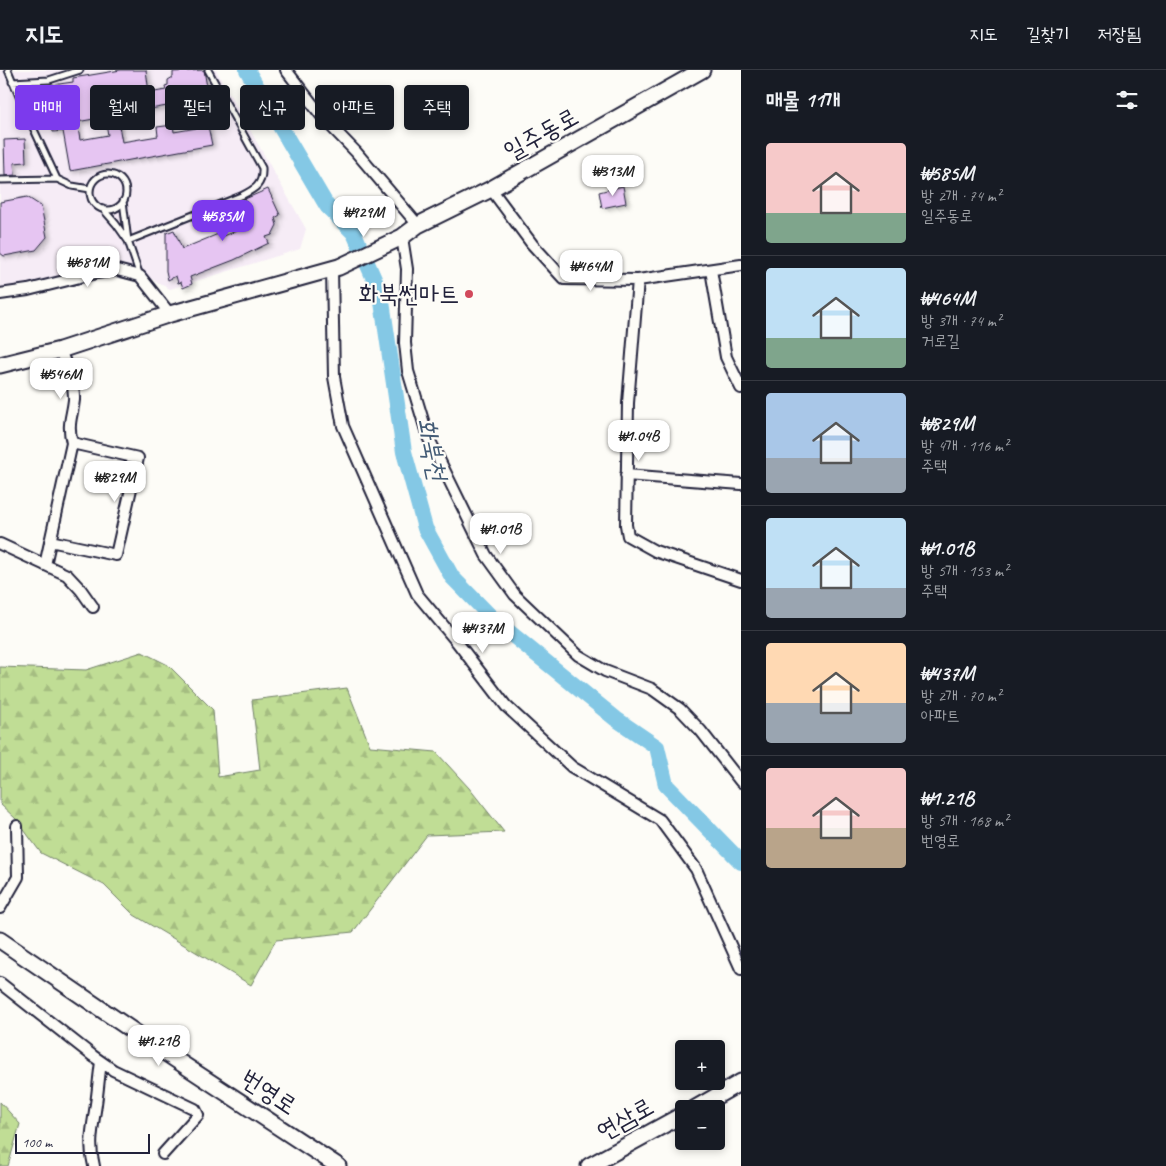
<!DOCTYPE html>
<html lang="ko">
<meta charset="utf-8">
<style>
body{margin:0;font-family:Caveat,"Poor Story",sans-serif;background:#242831;color:#f1f3f6;height:100vh;display:flex;flex-direction:column;font-size:19px;white-space:nowrap}
*{box-sizing:border-box;margin:0}
p{font-size:16px;color:#9ea1a6}
.icon{flex:none;width:28px;height:28px;fill:none;stroke:currentColor;stroke-width:2;stroke-linecap:round;stroke-linejoin:round}
.map{position:relative;flex:1;overflow:hidden}
.panel{display:flex;flex-direction:column;background:#171b24;width:425px}
.panel>*{flex:none}
.guide{position:absolute;left:15px;top:15px;width:475px;height:45px;display:flex;gap:10px}
.tools{position:absolute;left:675px;top:970px;display:grid;gap:10px}
.tools a{display:grid;place-items:center;width:50px;height:50px;border-radius:5px;background:#171b24;box-shadow:0 2px 8px #0003;font-size:25px}
.scale{position:absolute;left:15px;bottom:12px;width:135px;box-sizing:border-box;padding-left:5px;border:2px solid #22223b;border-top:0;font-size:14px;line-height:18px;white-space:nowrap;color:#22223b;-webkit-text-stroke:4px #fdfcf7;paint-order:stroke}
.price{position:absolute;translate:-50% -42px;padding:0 11px;border-radius:10px;background:#fff;color:#222;font-size:16px;line-height:32px;filter:drop-shadow(0 1px 2px #0008)}
.price::after{content:'';position:absolute;left:50%;top:30px;width:15px;height:11px;margin-left:-8px;background:inherit;clip-path:polygon(0 0,100% 0,50% 100%)}
.price.selected{background:#7c3aed;color:#fff}
ul{padding:0;list-style:none}
li{display:flex;align-items:center;gap:15px;height:125px;padding:0 25px}
li+li{border-top:1px solid #363941}
li span{display:grid;place-items:center;flex:none;width:140px;height:100px;border-radius:5px;color:#555}
li>.icon{margin-inline-start:auto}
span .icon{width:60px;height:60px;fill:#fffc;stroke-width:1}
li b{font-size:21px}
h2{display:flex;justify-content:space-between;align-items:center;height:60px;padding:0 25px;font-size:21px}
.chip{padding:0 18px;border-radius:5px;background:#171b24;box-shadow:0 2px 8px #0003;font-size:18px;line-height:45px}
.chip.selected{background:#7c3aed;color:#fff}
header{display:flex;align-items:center;gap:30px;box-sizing:border-box;height:70px;padding:0 25px;background:#171b24;border-bottom:1px solid #363941}
header strong{font-size:24px}
nav{display:flex;gap:28px;margin-inline-start:auto;font-size:18px}
main{display:flex;flex:1;min-height:0}
.map>svg:first-child{display:block}
.built{fill:#f6ecf6}
.forest{fill:url(#forest-firs);stroke:#718068}
.lines{fill:none;stroke-linecap:round;stroke-linejoin:round}
.river{stroke:#84c8e5;stroke-width:16}
.building{fill:#e6c5f2;stroke:#22223b;fill-rule:evenodd;filter:url(#shadow)}
.lane-casing{stroke:#22223b;stroke-width:9}
.street-casing{stroke:#22223b;stroke-width:14}
.secondary-casing{stroke:#22223b;stroke-width:19}
.lane{stroke:#fdfcf7;stroke-width:5}
.street{stroke:#fdfcf7;stroke-width:10}
.secondary{stroke:#fdfcf7;stroke-width:15}
.poi-dot{fill:#d1495b;stroke:#fdfcf7;stroke-width:2}
.labels{text-anchor:middle;dominant-baseline:central;stroke-width:4.5;stroke-linejoin:round;paint-order:stroke}
.street-label{font-size:25px;fill:#22223b;stroke:#fdfcf7}
.poi-label{font-size:25px;fill:#22223b;stroke:#fdfcf7;text-anchor:end}
.water-label{font-size:26px;font-style:italic;fill:#445c76;stroke:#fdfcf7}
</style>
<header>
<strong>지도</strong>
<nav><a>지도</a><a>길찾기</a><a>저장됨</a></nav>
</header>
<main>
<div class="map">
<svg width="741" height="1096" viewBox="0 0 741 1096">
<defs>
<pattern id="forest-firs" width="22" height="20" patternUnits="userSpaceOnUse" patternTransform="scale(1.25)"><rect width="22" height="20" fill="#c0dd95"/><path d="M5 1l3.5 6h-7zM16 11l3.5 6h-7z" fill="#a5bd81"/></pattern>
<filter id="shadow"><feDropShadow dx="3" dy="2" stdDeviation="2.5" flood-color="#0004"/></filter>
</defs>
<rect width="100%" height="100%" fill="#fdfcf7"/>
<filter id="ink" filterUnits="userSpaceOnUse"><feTurbulence type="fractalNoise" baseFrequency=".02" numOctaves="2"/><feDisplacementMap in="SourceGraphic" scale="10" xChannelSelector="R" yChannelSelector="G"/><feConvolveMatrix kernelMatrix="1 2 1 2 8 2 1 2 1" color-interpolation-filters="sRGB"/></filter>
<g filter="url(#ink)">
<path class="built" d="M 0,0 L 216,0 L 306,159 L 300,179 L 170,219 L 124,194 L 9,218 L 0,218 Z"/>
<path class="forest" d="M 142,582 L 168,595 L 213,640 L 218,707 L 260,700 L 252,630 L 347,618 L 370,676 L 436,682 L 469,718 L 504,762 L 427,765 L 353,862 L 276,870 L 251,915 L 134,845 L 104,815 L 41,783 L 16,749 L 0,734 L 0,597 L 86,600 Z
M 0,1032 L 20,1054 L 8,1096 L 0,1096 Z"/>
<g class="lines">
<path class="river" d="M 247,0 L 327,136 L 354,163 L 381,225 L 404,382 L 425,458 L 452,507 L 493,549 L 616,649 L 657,677 L 666,715 L 741,792"/>
</g>
<path class="building" d="M 121,0 L 146,0 L 149,23 L 166,20 L 165,16 L 168,15 L 168,10 L 173,7 L 173,2 L 204,0 L 211,40 L 179,45 L 178,34 L 117,45 L 122,72 L 158,66 L 157,57 L 173,55 L 174,62 L 208,56 L 212,75 L 70,101 L 63,61 L 53,62 L 45,16 L 73,12 L 73,8 ZM 105,47 L 108,65 L 80,70 L 77,52 Z
M 25,69 L 26,92 L 14,93 L 15,105 L 5,106 L 4,70 Z
M 623,116 L 626,133 L 602,138 L 599,122 Z
M 268,119 L 280,145 L 275,148 L 277,155 L 272,165 L 266,167 L 269,173 L 234,190 L 190,207 L 192,214 L 183,218 L 181,212 L 178,213 L 176,206 L 168,210 L 166,201 L 166,163 L 174,160 L 182,179 L 223,162 L 224,166 L 241,159 L 239,154 L 244,142 L 250,140 L 245,129 Z
M 27,127 L 41,136 L 47,167 L 36,180 L 4,186 L 0,183 L 0,132 Z"/>
<g class="lines">
<defs>
<path id="lane" d="M 8,0 L 23,36 L 57,109 L 72,116 L 90,119
M 12,12 L 49,10 L 80,0
M90 122a18 18 0 1 1 36 0a18 18 0 1 1-36 0Z
M 0,110 L 57,109
M 123,131 L 128,171 L 140,206
M 103,139 L 116,154 L 128,171
M 128,171 L 241,126 C 255,119 263,115 262,98 L 208,0"/>
<path id="street" d="M 286,0 L 324,49 L 356,82 L 418,155
M 491,119 L 532,174 L 564,209 L 638,210 L 741,195
M 402,167 L 407,199 L 405,273 L 408,301 L 428,367 L 486,485 L 515,525 L 578,585 L 605,601 L 652,619 L 680,639 L 701,661 L 741,712
M 332,199 L 334,307 L 343,356 L 417,524 L 457,572 L 506,636 L 572,697 L 660,750 L 696,799 L 741,899
M 711,200 L 726,287 L 741,318
M 638,210 L 628,333 L 626,455 L 628,466 L 655,481 L 741,510
M 0,224 L 28,220 L 96,203 L 117,200 L 140,206 L 170,244
M 626,405 L 741,414
M 50,471 L 116,485 L 138,388 L 72,373
M 0,474 L 67,505 L 81,520 L 93,537
M 45,495 L 72,373 C 67,353 72,348 74,330 C 75,313 66,296 60,280
M 0,838 L 18,807 L 17,756
M 0,913 L 93,986 L 113,1000 L 195,1039 L 198,1045 L 163,1084
M 94,1096 C 88,1074 93,1056 96,1034 C 98,1020 99,1006 101,992"/>
<path id="secondary" d="M 0,295 L 60,280 L 170,244 L 339,197 L 402,167 L 418,155 L 491,119 L 702,0
M 0,870 L 155,976 L 338,1096
M 694,1039 L 741,1012
M 589,1096 L 684,1044"/>
</defs>
<use href="#lane" class="lane-casing"/>
<use href="#street" class="street-casing"/>
<use href="#secondary" class="secondary-casing"/>
<use href="#lane" class="lane"/>
<use href="#street" class="street"/>
<use href="#secondary" class="secondary"/>
</g>
</g>
<circle class="poi-dot" cx="469" cy="224" r="5"/>
<g class="labels">
<g class="street-label">
<text transform="translate(541 64) rotate(-29)">일주동로</text>
<text transform="translate(269 1022) rotate(33)">번영로</text>
<text transform="translate(625 1049) rotate(-29)">연삼로</text>
</g>
<g class="poi-label">
<text x="459" y="224">화북썬마트</text>
</g>
<g class="water-label">
<text transform="translate(432 379) rotate(78)">화북천</text>
</g>
</g>
</svg>
<div class="tools">
<a>+</a>
<a>−</a>
</div>
<div class="scale">100 m</div>
<b class="price" style="left:613px;top:127px">₩313M</b>
<b class="price" style="left:364px;top:168px">₩929M</b>
<b class="price selected" style="left:223px;top:172px">₩585M</b>
<b class="price" style="left:88px;top:218px">₩681M</b>
<b class="price" style="left:591px;top:222px">₩464M</b>
<b class="price" style="left:61px;top:330px">₩546M</b>
<b class="price" style="left:639px;top:392px">₩1.04B</b>
<b class="price" style="left:115px;top:433px">₩829M</b>
<b class="price" style="left:501px;top:485px">₩1.01B</b>
<b class="price" style="left:483px;top:584px">₩437M</b>
<b class="price" style="left:159px;top:997px">₩1.21B</b>
<div class="guide">
<a class="chip selected">매매</a>
<a class="chip">월세</a>
<a class="chip">필터</a>
<a class="chip">신규</a>
<a class="chip">아파트</a>
<a class="chip">주택</a>
</div>
</div>
<section class="panel">
<h2>매물 11개<svg class="icon" aria-label="filters" viewBox="0 0 24 24"><path d="M4 7h16M4 17h16"/><circle cx="9" cy="7" r="2"/><circle cx="15" cy="17" r="2"/></svg></h2>
<ul>
<li><span style="background:linear-gradient(#f6c9c9 70%,#7fa58c 0)"><svg class="icon" aria-label="home" viewBox="0 0 24 24"><path d="M3 11l9-7 9 7M6 9v11h12V9"/></svg></span><div><b>₩585M</b><p>방 2개 · 74 m²</p><p>일주동로</p></div></li>
<li><span style="background:linear-gradient(#bfe0f5 70%,#7fa58c 0)"><svg class="icon" aria-label="home" viewBox="0 0 24 24"><path d="M3 11l9-7 9 7M6 9v11h12V9"/></svg></span><div><b>₩464M</b><p>방 3개 · 74 m²</p><p>거로길</p></div></li>
<li><span style="background:linear-gradient(#a9c7e8 65%,#9aa5b1 0)"><svg class="icon" aria-label="home" viewBox="0 0 24 24"><path d="M3 11l9-7 9 7M6 9v11h12V9"/></svg></span><div><b>₩829M</b><p>방 4개 · 116 m²</p><p>주택</p></div></li>
<li><span style="background:linear-gradient(#bfe0f5 70%,#9aa5b1 0)"><svg class="icon" aria-label="home" viewBox="0 0 24 24"><path d="M3 11l9-7 9 7M6 9v11h12V9"/></svg></span><div><b>₩1.01B</b><p>방 5개 · 153 m²</p><p>주택</p></div></li>
<li><span style="background:linear-gradient(#ffd9b3 60%,#9aa5b1 0)"><svg class="icon" aria-label="home" viewBox="0 0 24 24"><path d="M3 11l9-7 9 7M6 9v11h12V9"/></svg></span><div><b>₩437M</b><p>방 2개 · 70 m²</p><p>아파트</p></div></li>
<li><span style="background:linear-gradient(#f6c9c9 60%,#b9a48a 0)"><svg class="icon" aria-label="home" viewBox="0 0 24 24"><path d="M3 11l9-7 9 7M6 9v11h12V9"/></svg></span><div><b>₩1.21B</b><p>방 5개 · 168 m²</p><p>번영로</p></div></li>
</ul>
</section>
</main>
